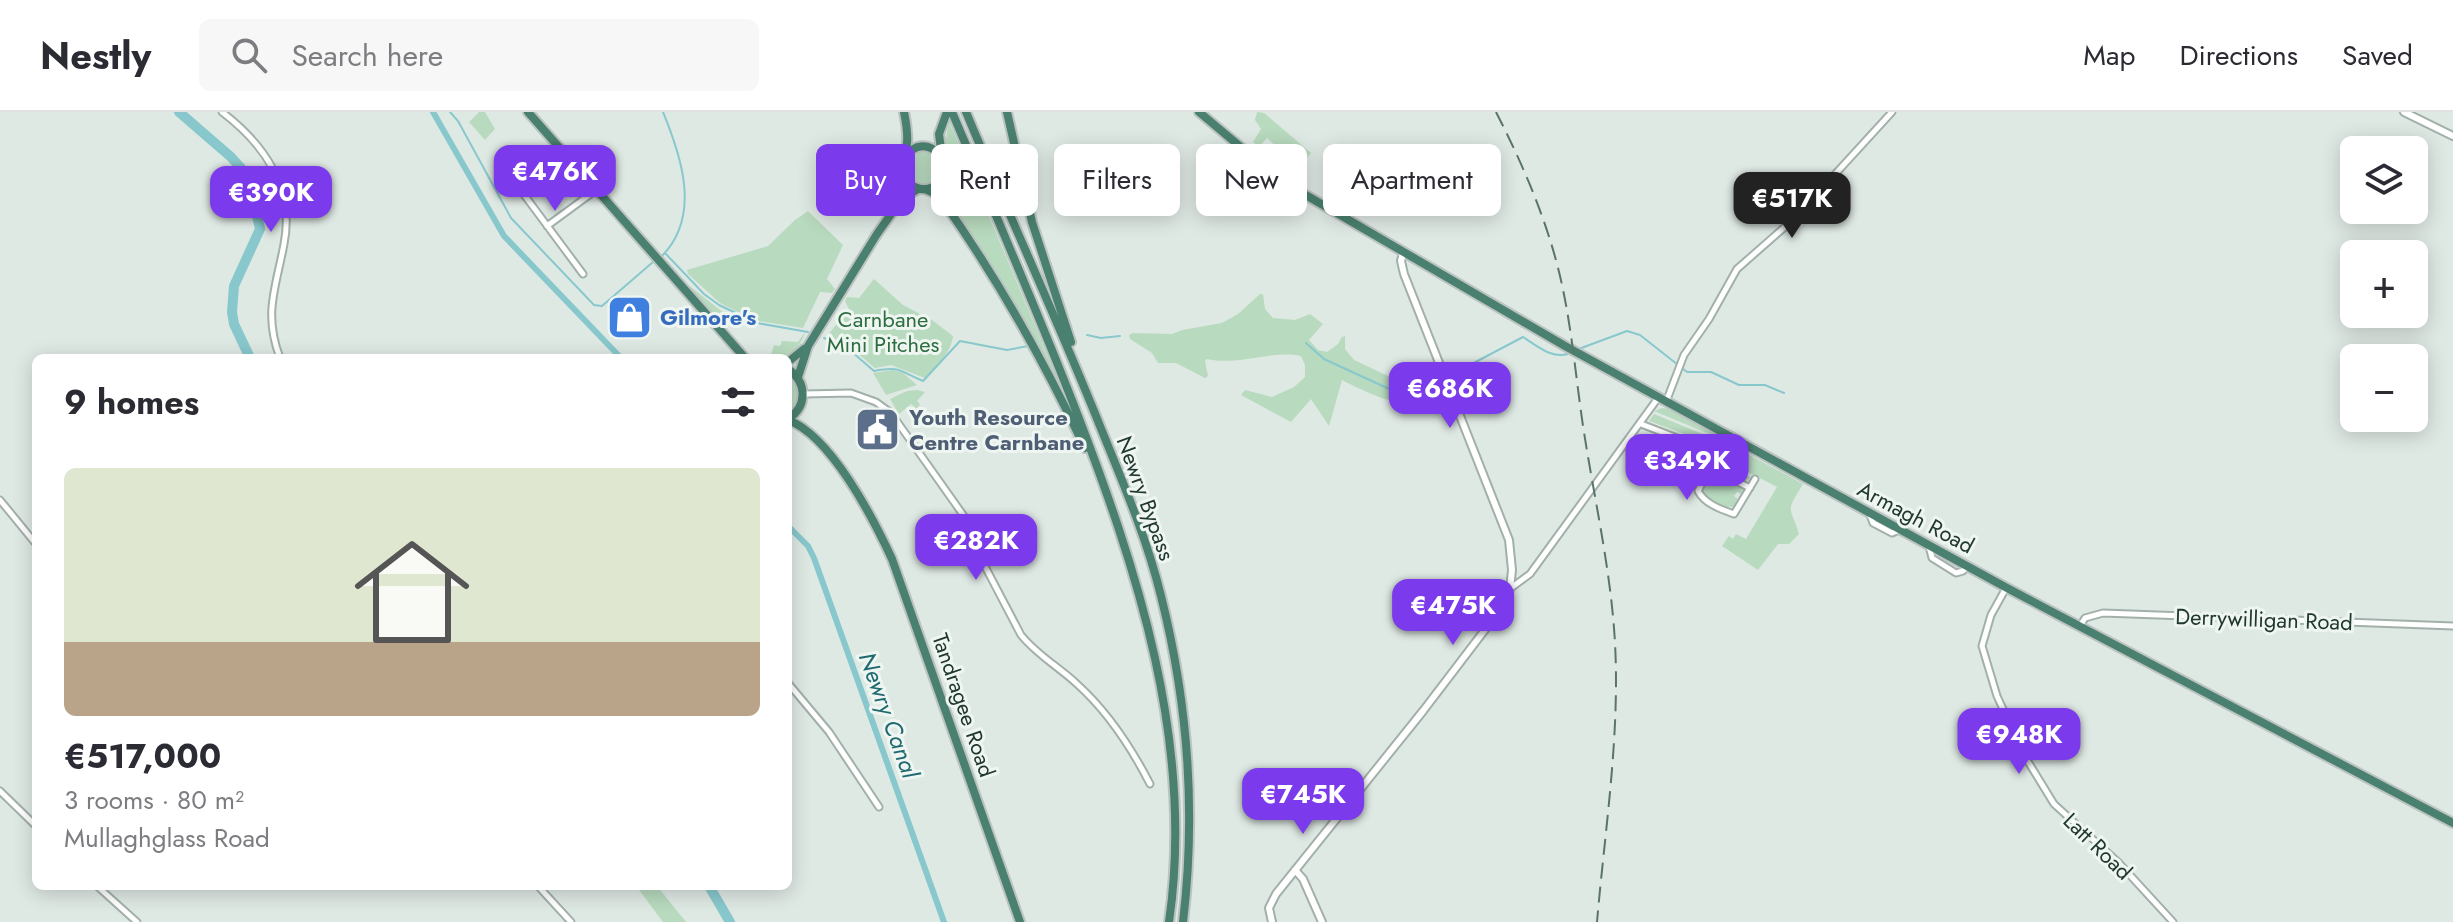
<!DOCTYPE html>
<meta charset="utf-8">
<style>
body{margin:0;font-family:Jost,sans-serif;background:#f7f7f7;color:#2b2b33;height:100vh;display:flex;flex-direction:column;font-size:30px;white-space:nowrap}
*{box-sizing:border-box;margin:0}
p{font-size:26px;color:#7c7c81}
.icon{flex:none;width:44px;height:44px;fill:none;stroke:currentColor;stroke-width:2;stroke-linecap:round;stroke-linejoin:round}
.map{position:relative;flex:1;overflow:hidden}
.details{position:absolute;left:32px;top:242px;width:760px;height:536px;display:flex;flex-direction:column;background:#fff;border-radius:12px;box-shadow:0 4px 20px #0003}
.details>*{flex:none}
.hud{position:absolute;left:816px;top:32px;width:760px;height:72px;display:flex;gap:16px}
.tools{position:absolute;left:2340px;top:24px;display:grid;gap:16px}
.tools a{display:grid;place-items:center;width:88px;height:88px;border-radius:12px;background:#fff;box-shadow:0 4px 20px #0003;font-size:40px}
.price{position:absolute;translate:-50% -68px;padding:0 18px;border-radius:16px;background:#7c3aed;color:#fff;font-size:26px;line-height:52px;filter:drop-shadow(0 2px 4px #0008)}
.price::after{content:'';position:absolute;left:50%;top:48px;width:24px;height:18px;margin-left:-12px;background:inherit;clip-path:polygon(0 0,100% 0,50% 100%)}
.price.current{background:#222;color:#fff}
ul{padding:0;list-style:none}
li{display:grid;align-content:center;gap:16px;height:424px;padding:0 32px}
li span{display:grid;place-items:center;height:248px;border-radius:12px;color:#555}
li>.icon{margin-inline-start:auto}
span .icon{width:144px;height:144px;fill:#fffc;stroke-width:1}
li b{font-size:34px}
h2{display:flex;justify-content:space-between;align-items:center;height:96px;padding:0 32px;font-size:34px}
.chip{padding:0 28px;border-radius:12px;background:#fff;box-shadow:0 4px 20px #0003;font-size:28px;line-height:72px}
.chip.current{background:#7c3aed;color:#fff}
header{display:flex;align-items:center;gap:48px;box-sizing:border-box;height:112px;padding:0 40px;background:#fff;border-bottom:2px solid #e1e1e2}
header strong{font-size:38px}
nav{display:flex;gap:44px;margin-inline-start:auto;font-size:28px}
.search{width:560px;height:72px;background:#f7f7f7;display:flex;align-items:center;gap:20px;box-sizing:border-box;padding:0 28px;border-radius:12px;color:#7c7c81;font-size:30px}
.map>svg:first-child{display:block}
.green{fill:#b8dabe}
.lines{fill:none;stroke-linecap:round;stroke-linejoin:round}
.stream{stroke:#88c8cd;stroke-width:2}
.canal{stroke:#88c8cd;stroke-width:6}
.river{stroke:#88c8cd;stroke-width:10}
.minor-casing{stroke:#a2b0aa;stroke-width:9}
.tertiary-casing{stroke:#a2b0aa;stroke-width:10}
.trunk-casing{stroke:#bcc3c1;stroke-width:12}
.minor{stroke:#fff;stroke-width:5}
.tertiary{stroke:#fff;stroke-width:6}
.trunk{stroke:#4a806f;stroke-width:8}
.rail{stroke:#5b746b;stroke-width:2;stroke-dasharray:16 8;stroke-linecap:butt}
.labels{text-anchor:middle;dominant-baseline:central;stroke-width:6;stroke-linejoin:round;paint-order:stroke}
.shop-label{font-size:22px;font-weight:bold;fill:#366cbe;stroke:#eff6f2;text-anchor:start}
.park-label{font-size:22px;fill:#2d6d40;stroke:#eff6f2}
.service-label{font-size:22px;font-weight:bold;fill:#4e5e75;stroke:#eff6f2;text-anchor:start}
.street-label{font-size:22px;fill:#213830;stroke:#eff6f2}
.water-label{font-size:24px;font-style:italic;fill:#1e6a71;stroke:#eff6f2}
</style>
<header>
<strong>Nestly</strong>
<div class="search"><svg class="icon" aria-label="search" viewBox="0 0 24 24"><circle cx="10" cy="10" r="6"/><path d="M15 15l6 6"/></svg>Search here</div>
<nav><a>Map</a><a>Directions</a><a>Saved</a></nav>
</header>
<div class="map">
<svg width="2453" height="810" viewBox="0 0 2453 810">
<rect width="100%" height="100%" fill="#dfe9e4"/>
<path class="green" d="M 479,0 L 485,0 L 495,17 L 485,28 L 469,10 Z
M 1257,0 L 1264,1 L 1311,41 L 1289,67 L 1274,55 L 1285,42 L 1267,26 L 1259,35 L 1253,30 L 1261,17 L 1255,8 Z
M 949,9 L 1063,280 L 999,167 L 941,82 L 940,78 C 957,59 948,55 946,35 C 945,27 948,17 949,9 Z
M905 57a17 17 0 1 1 34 0a17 17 0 1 1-34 0Z
M 808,99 L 843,133 L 827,167 L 835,177 L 832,181 L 820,180 L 803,216 L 758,209 L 754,211 L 752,207 L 720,191 L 688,162 L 687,158 L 768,134 L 795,108 Z
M 678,165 L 729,205 L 725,211 L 728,213 L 719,210 Z
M 874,167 L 903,193 L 932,208 L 953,224 C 951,241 937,254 925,266 L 891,253 L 875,256 L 844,230 L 827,224 L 849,197 L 845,189 L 847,185 L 859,186 Z
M 1260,182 L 1263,182 L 1265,197 L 1273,206 L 1295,208 L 1310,202 L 1323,212 L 1309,228 L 1318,238 L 1327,240 L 1338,232 L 1342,225 L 1345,224 L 1345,237 L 1354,248 L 1416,277 L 1421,278 L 1429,273 L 1424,294 C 1396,294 1367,281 1342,268 L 1329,314 L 1311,287 L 1291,310 L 1241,283 L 1245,278 L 1272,285 L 1294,275 L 1305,265 L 1305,253 L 1301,244 C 1269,238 1239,254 1207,247 L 1205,249 L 1208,264 L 1205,266 L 1176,251 L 1158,251 L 1152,241 L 1130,227 L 1129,223 L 1133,221 L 1172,222 L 1182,218 L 1222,211 L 1238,202 Z
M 805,220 C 801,236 788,246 770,246 L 774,233 L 780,234 L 782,229 L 798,230 Z
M 893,258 L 903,261 L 917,273 L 886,283 L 873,261 Z
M 788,263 L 798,278 L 795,293 L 788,300 Z
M 917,278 L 925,280 L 917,289 L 920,292 L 917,297 L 911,292 L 899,302 L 890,287 L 907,279 Z
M 1662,296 L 1669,297 L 1743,336 L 1654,299 Z
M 1654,302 L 1739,337 L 1803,372 C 1785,401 1790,393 1799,422 L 1789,432 L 1778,432 L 1758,458 L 1722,434 L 1729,424 L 1733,427 L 1736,422 L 1746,427 L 1777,375 L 1719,345 L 1714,334 L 1707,330 L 1649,309 Z
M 1718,347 L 1750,365 L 1745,370 L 1738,366 L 1735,370 L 1743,377 L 1741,382 L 1737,380 L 1734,384 L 1738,387 L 1734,395 C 1723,396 1709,388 1702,379 L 1707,368 L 1711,371 L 1717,361 L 1714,358 Z
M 636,774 L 657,774 L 686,810 L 663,810 Z"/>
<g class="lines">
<path class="stream" d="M 450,0 L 458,9 L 511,106 L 594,193 L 602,194 L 653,150
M 665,141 L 704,182 L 719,193 L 753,209
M 662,144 C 701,104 682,46 663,0
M 757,211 L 808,220
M 1087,223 L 1101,226 L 1120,224
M 824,226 L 840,232
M 1306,231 L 1324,247 L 1398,281 L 1412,283 L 1443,267
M 845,234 L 874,259 C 901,254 899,259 923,269 L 960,229 L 1007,238 L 1028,234
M 1576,238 L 1627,219 L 1640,223 L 1687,260 L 1711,260 L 1739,273 L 1765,273 L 1784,281
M 1449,264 L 1523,225 C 1539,235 1552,248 1571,241"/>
<path class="canal" d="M 433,0 L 504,124 L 621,246
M 788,414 L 808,434 L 814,446 L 944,810"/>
<path class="river" d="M 179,0 L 231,45 L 241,56 L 250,73 L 260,117 L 234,174 L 232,200 L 234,212 L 250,246
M 709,774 L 730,810"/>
<defs>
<path id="minor" d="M 222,0 C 264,32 295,76 284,132 C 276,176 263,201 280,246
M 505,57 L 583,162
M 547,114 L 596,78
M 803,282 L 851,281 L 876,290 L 891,301 L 966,407 L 979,443 L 1021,523 C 1037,543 1059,555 1077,572 C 1107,599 1132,637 1150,672
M 1666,290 L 1684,243 L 1709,207 L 1737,157 L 1795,106 L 1892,0
M 1641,312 L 1711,339 L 1714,348 L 1698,379 C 1705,392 1720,397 1734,402 L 1755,367
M 1738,370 L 1750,376
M 0,388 L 36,432
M 1870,403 L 1873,411 L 1892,421 L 1899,418
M 1929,434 L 1932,446 L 1956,461 L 1963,459 L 1967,454
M 1511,476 L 1530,462 L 1658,286
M 2006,476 L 1991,503 L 1982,534 L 1997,584 L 2024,643 L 2054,692 L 2118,750 L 2173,810
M 2080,514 L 2085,506 L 2103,501 L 2453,514
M 788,571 L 829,620 L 879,695
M 0,679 L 36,714
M 97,774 L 137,810
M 538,774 L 571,810"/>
<path id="tertiary" d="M 2404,0 L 2453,24
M 1295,758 L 1303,767 L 1322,810
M 1272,810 L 1269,796 L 1276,782 L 1423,599 L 1500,498 L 1510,477 L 1512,458 L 1509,428 L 1404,162 L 1401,149 L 1403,141"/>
<path id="trunk" d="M 528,0 L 745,246
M 952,0 C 993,97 1035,193 1073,291 C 1137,456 1195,631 1169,810
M 966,0 C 1010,106 1059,211 1102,319 C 1124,373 1147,427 1161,484 C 1188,591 1196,701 1183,810
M 1007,0 L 1032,110 L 1071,230
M 1199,0 L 1280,68 L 1565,234 L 2007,476 L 2453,711
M 942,45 L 939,22 L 947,0
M 904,47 C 926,12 964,59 933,75 C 927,78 921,78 915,75 C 894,67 906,47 907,31 C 908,21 906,10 904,0
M 925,77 L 934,81 L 942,88 C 998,167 1044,249 1085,336
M 788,250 L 804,237
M 788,257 C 807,270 808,294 788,307
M 798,265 L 808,234 L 877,122 L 901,88 L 918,77
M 788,308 C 831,324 873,406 892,447 L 1020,810"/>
</defs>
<use href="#minor" class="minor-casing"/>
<use href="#tertiary" class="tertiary-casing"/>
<use href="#trunk" class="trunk-casing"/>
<use href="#minor" class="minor"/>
<use href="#tertiary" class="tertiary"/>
<use href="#trunk" class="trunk"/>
<path class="rail" d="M 1496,0 C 1521,49 1543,99 1557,152 C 1571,205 1575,260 1583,314 C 1594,386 1611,458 1615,531 C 1620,624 1605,717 1597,810"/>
</g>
<defs>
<symbol id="shop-square" viewBox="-11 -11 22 22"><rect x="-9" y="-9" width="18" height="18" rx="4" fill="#3f7fe0" stroke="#eff6f2"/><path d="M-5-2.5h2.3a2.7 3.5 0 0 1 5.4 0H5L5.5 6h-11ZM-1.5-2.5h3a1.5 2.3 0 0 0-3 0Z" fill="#fff"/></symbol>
<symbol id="civic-square" viewBox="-11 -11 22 22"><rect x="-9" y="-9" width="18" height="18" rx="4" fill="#5c6f8a" stroke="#eff6f2"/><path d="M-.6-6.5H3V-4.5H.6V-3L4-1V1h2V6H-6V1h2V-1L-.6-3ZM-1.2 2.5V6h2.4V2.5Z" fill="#fff"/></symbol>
</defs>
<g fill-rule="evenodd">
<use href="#shop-square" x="604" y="180" width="51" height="51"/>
<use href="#civic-square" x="852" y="292" width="51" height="51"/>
</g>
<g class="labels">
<g class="shop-label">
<text x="660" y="205">Gilmore's</text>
</g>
<g class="park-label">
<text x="883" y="207">Carnbane<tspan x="883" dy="25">Mini Pitches</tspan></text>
</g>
<g class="service-label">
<text x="909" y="305">Youth Resource<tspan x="909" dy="25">Centre Carnbane</tspan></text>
</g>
<g class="street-label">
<text transform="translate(1146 386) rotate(70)">Newry Bypass</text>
<text transform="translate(1916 405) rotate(28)">Armagh Road</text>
<text transform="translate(2264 507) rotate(2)">Derrywilligan Road</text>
<text transform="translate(964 593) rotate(71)">Tandragee Road</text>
<text transform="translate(2098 734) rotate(44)">Latt Road</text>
</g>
<g class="water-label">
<text transform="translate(889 603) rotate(70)">Newry Canal</text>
</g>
</g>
</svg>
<div class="tools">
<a><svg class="icon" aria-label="layers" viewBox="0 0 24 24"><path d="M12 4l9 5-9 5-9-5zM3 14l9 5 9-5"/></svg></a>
<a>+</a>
<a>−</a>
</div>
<b class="price" style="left:555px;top:101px">€476K</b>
<b class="price" style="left:271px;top:122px">€390K</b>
<b class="price current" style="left:1792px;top:128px">€517K</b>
<b class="price" style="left:1450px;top:318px">€686K</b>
<b class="price" style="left:1687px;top:390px">€349K</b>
<b class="price" style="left:976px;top:470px">€282K</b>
<b class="price" style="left:1453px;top:535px">€475K</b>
<b class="price" style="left:2019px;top:664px">€948K</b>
<b class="price" style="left:1303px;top:724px">€745K</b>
<div class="hud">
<a class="chip current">Buy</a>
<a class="chip">Rent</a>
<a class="chip">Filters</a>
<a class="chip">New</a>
<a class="chip">Apartment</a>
</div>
<section class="details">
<h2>9 homes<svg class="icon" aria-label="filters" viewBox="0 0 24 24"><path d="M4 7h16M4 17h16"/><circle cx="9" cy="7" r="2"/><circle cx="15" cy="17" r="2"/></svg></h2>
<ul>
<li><span style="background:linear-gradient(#dfe7d0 70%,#b9a48a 0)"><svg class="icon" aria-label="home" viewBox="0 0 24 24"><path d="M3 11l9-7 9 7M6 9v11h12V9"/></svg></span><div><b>€517,000</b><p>3 rooms · 80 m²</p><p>Mullaghglass Road</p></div></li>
</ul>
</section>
</div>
